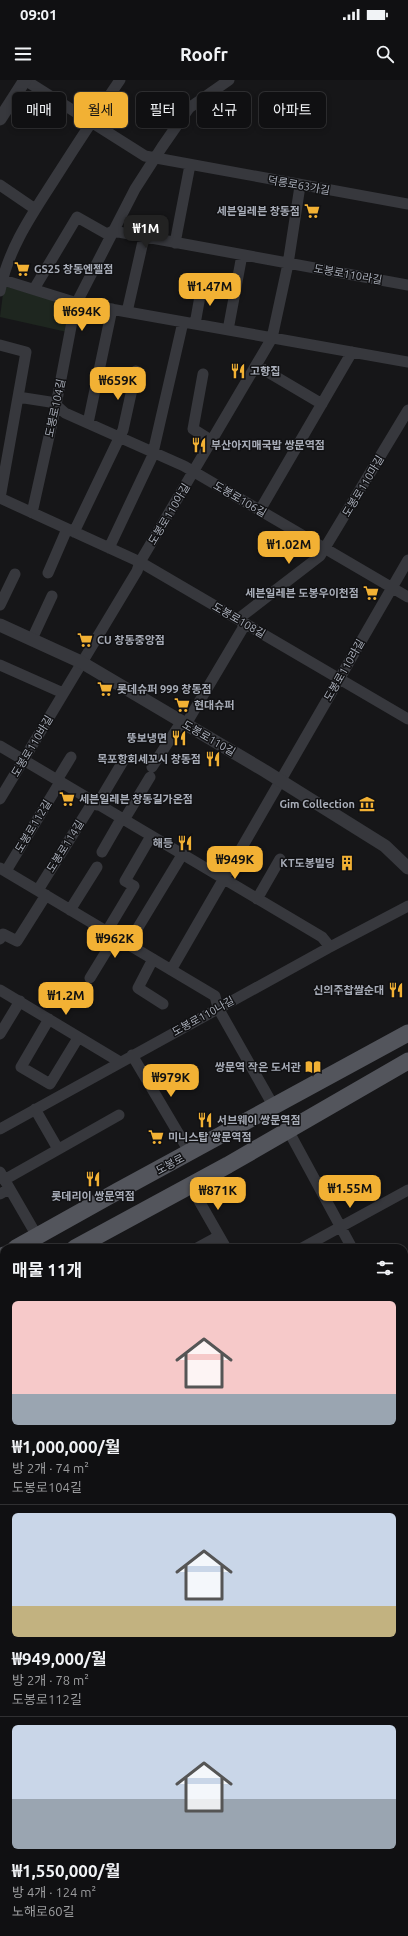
<!DOCTYPE html>
<html lang="ko">
<meta charset="utf-8">
<style>
body{margin:0;font-family:Ubuntu,"Noto Sans KR",sans-serif;background:#1e1e20;color:#f1f3f6;height:100vh;display:flex;flex-direction:column;font-size:15px;white-space:nowrap}
*{box-sizing:border-box;margin:0}
p{font-size:13px;color:#9c9d9f}
.icon{flex:none;width:22px;height:22px;fill:none;stroke:currentColor;stroke-width:2;stroke-linecap:round;stroke-linejoin:round}
.map{position:relative;flex:1;overflow:hidden}
.side{position:absolute;left:0px;top:1164px;width:408px;height:692px;display:flex;flex-direction:column;background:#101012;border-radius:12px 12px 0 0;box-shadow:0 2px 6px #0003,0 0 0 1px #303032}
.side>*{flex:none}
.hud{position:absolute;left:12px;top:12px;width:384px;height:36px;display:flex;gap:8px}
.price{position:absolute;translate:-50% -34px;padding:0 9px;border-radius:8px;background:#f2b134;color:#111;font-size:13px;line-height:26px;filter:drop-shadow(0 1px 2px #0008)}
.price::after{content:'';position:absolute;left:50%;top:24px;width:12px;height:9px;margin-left:-6px;background:inherit;clip-path:polygon(0 0,100% 0,50% 100%)}
.price.selected{background:#222;color:#fff}
ul{padding:0;list-style:none}
li{display:grid;align-content:center;gap:8px;height:212px;padding:0 12px}
li+li{border-top:1px solid #303032}
li span{display:grid;place-items:center;height:124px;border-radius:6px;color:#555}
li>.icon{margin-inline-start:auto}
span .icon{width:72px;height:72px;fill:#fffc;stroke-width:1}
li b{font-size:17px}
h2{display:flex;justify-content:space-between;align-items:center;height:48px;padding:0 12px;font-size:17px}
.chip{padding:0 14px;border-radius:6px;background:#101012;box-shadow:0 2px 6px #0003,0 0 0 1px #303032;font-size:14px;line-height:36px}
.chip.selected{background:#f2b134;color:#111}
.status{display:flex;justify-content:space-between;align-items:center;height:28px;padding:0 20px;background:#101012;direction:ltr}
.status svg{height:11px;fill:currentColor}
header{display:flex;justify-content:space-between;align-items:center;height:52px;padding:0 12px;background:#101012;font-size:18px;font-weight:700}
.map>svg:first-child{display:block}
.built{fill:#222225}
.green{fill:#1e261f}
.lines{fill:none;stroke-linecap:round;stroke-linejoin:round}
.minor{stroke:#37383d;stroke-width:11}
.tertiary{stroke:#37383d;stroke-width:13}
.secondary{stroke:#45474d;stroke-width:15}
.primary{stroke:#53555c;stroke-width:17}
.labels{text-anchor:middle;dominant-baseline:central;stroke-width:3;stroke-linejoin:round;paint-order:stroke}
.street-label{font-size:11px;fill:#a8adb8;stroke:#111113}
.poi-label{font-size:11px;font-weight:bold;fill:#a8adb8;stroke:#111113;text-anchor:end}
</style>
<div class="status"><b>09:01</b><svg viewBox="0 0 49 12"><path d="M0 12V9h3v3zM5 12V6h3v6zM10 12V3h3v9zM15 12V0h3v12zM26 1h20v11H26zM47 4h2v5h-2z"/></svg></div>
<header><svg class="icon" aria-label="menu" viewBox="0 0 24 24"><path d="M4 6h16M4 12h16M4 18h16"/></svg>Roofr<svg class="icon" aria-label="search" viewBox="0 0 24 24"><circle cx="10" cy="10" r="6"/><path d="M15 15l6 6"/></svg></header>
<div class="map">
<svg width="408" height="1856" viewBox="0 0 408 1856">
<rect width="100%" height="100%" fill="#161618"/>
<path class="built" d="M 0,1809 L 4,1810 L 4,1852 L 119,1852 L 126,1856 L 0,1856 Z"/>
<path class="green" d="M 4,206 L 72,225 L 67,252 L 0,237 Z"/>
<g class="lines">
<path class="minor" d="M 25,0 L 145,76 L 408,124
M 0,105 L 35,129
M 175,163 L 190,85
M 0,199 L 77,223 L 408,282
M 34,209 L 77,137 L 107,154 L 113,151 L 408,205
M 0,211 C 8,168 33,133 56,97 C 77,64 98,32 120,0
M 127,232 L 144,157
M 195,244 L 202,205
M 228,250 L 242,175
M 0,265 L 26,272 L 0,418
M 256,285 L 322,324
M 203,294 L 193,349 L 212,361
M 18,317 L 50,322 L 56,325 L 65,333 L 184,386 L 408,517
M 88,343 L 112,229
M 0,418 L 140,482 L 408,639
M 260,430 L 352,272
M 32,433 L 56,325 L 75,226 L 135,109 L 162,67 L 189,28 L 229,0
M 74,452 L 123,350 L 136,291
M 109,468 L 152,377 L 183,242
M 48,493 L 67,449
M 0,525 L 15,494
M 32,559 L 52,516
M 0,585 L 63,613
M 186,644 L 243,548 L 242,536 L 320,476 L 408,330
M 0,666 L 322,857 L 330,867
M 152,687 L 182,641
M 57,700 L 71,677
M 0,719 L 137,491 L 140,482 L 272,258 L 288,184 L 300,106
M 97,725 L 122,683
M 124,740 L 150,697
M 102,772 L 121,739
M 0,788 L 215,916 L 218,928 L 274,1027
M 6,791 L 60,702
M 38,810 L 93,722
M 257,819 L 280,779
M 70,830 L 97,787
M 0,859 L 3,854 L 17,861 L 46,815
M 128,864 L 182,775
M 153,879 L 138,908 L 163,924
M 171,890 L 408,480
M 90,898 L 112,862 L 110,846 L 134,806 L 125,801 L 151,756
M 0,910 L 120,982
M 49,939 L 21,987 L 50,1004 L 78,958
M 0,954 L 20,921
M 132,975 L 190,1073
M 35,1029 L 58,1069
M 0,1049 L 330,867 L 408,826
M 288,1050 L 352,1168
M 0,1092 L 37,1156
M 4,1100 L 119,1035
M 190,1105 L 226,1168
M 0,1114 L 9,1109
M 197,1168 L 219,1156
M 302,1168 L 408,1110
M 404,1264 L 408,1271
M 0,1333 L 4,1331
M 0,1373 L 4,1380
M 404,1396 L 408,1390
M 0,1454 L 4,1448
M 404,1487 L 408,1477
M 404,1514 L 408,1516
M 404,1597 L 406,1599 L 404,1602
M 404,1631 L 408,1634
M 0,1646 L 4,1640
M 0,1703 L 4,1697
M 404,1734 L 408,1728
M 0,1795 L 4,1788
M 0,1804 L 4,1805
M 404,1810 L 408,1803
M 142,1852 L 148,1856
M 353,1852 L 360,1856
M 210,1856 L 212,1852
M 268,1856 L 270,1852
M 332,1856 L 334,1852
M 377,1856 L 379,1852"/>
<path class="tertiary" d="M 0,39 L 25,0
M 0,545 L 81,582 L 265,691 L 385,766 L 408,788"/>
<path class="secondary" d="M 0,1524 L 4,1526
M 404,1760 L 408,1763"/>
<path class="primary" d="M 16,1168 L 118,1111 L 408,953
M 75,1168 L 228,1085 L 408,981
M 0,1177 L 4,1175
M 0,1209 L 4,1206"/>
</g>
<defs>
<symbol id="supermarket-bare" viewBox="-9 -9 18 18"><path d="M-6-5.5h2.5l.6 2H6L4.5 2H-2.5L-4.4-4H-6ZM-1.5 3.2a1.3 1.3 0 1 0 .1 0ZM3 3.2a1.3 1.3 0 1 0 .1 0Z" fill="#f2b134" stroke="#111113" stroke-width="2.5" paint-order="stroke"/></symbol>
<symbol id="restaurant-bare" viewBox="-9 -9 18 18"><path d="M-5-6h1v4h1v-4h1v4h1v-4h1v5L-1.5 .5V6h-2V.5L-5-1ZM5-6V6H3V1.5H1.5Q1.5-4 5-6Z" fill="#f2b134" stroke="#111113" stroke-width="2.5" paint-order="stroke"/></symbol>
<symbol id="museum-bare" viewBox="-9 -9 18 18"><path d="M0-6L6-3V-2H-6V-3ZM-5-1h2V3h-2ZM-1-1h2V3h-2ZM3-1h2V3H3ZM-6 4H6V6H-6Z" fill="#f2b134" stroke="#111113" stroke-width="2.5" paint-order="stroke"/></symbol>
<symbol id="building-bare" viewBox="-9 -9 18 18"><path d="M-4-6H4V6H1V3H-1V6H-4ZM-2.5-4.3h1.7v1.8h-1.7ZM.8-4.3h1.7v1.8H.8ZM-2.5-1h1.7V.8h-1.7ZM.8-1h1.7V.8H.8Z" fill="#f2b134" stroke="#111113" stroke-width="2.5" paint-order="stroke"/></symbol>
<symbol id="library-bare" viewBox="-9 -9 18 18"><path d="M-6-4Q-3-5.5-.7-3.5V5Q-3 3-6 4ZM6-4Q3-5.5 .7-3.5V5Q3 3 6 4Z" fill="#f2b134" stroke="#111113" stroke-width="2.5" paint-order="stroke"/></symbol>
</defs>
<g fill-rule="evenodd">
<use href="#supermarket-bare" x="301" y="120" width="22" height="22"/>
<use href="#supermarket-bare" x="11" y="178" width="22" height="22"/>
<use href="#restaurant-bare" x="227" y="280" width="22" height="22"/>
<use href="#restaurant-bare" x="188" y="354" width="22" height="22"/>
<use href="#supermarket-bare" x="360" y="502" width="22" height="22"/>
<use href="#supermarket-bare" x="74" y="549" width="22" height="22"/>
<use href="#supermarket-bare" x="94" y="598" width="22" height="22"/>
<use href="#supermarket-bare" x="171" y="614" width="22" height="22"/>
<use href="#restaurant-bare" x="168" y="647" width="22" height="22"/>
<use href="#restaurant-bare" x="202" y="668" width="22" height="22"/>
<use href="#supermarket-bare" x="56" y="708" width="22" height="22"/>
<use href="#museum-bare" x="356" y="713" width="22" height="22"/>
<use href="#restaurant-bare" x="174" y="752" width="22" height="22"/>
<use href="#building-bare" x="336" y="772" width="22" height="22"/>
<use href="#restaurant-bare" x="385" y="899" width="22" height="22"/>
<use href="#library-bare" x="302" y="976" width="22" height="22"/>
<use href="#restaurant-bare" x="194" y="1029" width="22" height="22"/>
<use href="#supermarket-bare" x="145" y="1046" width="22" height="22"/>
<use href="#restaurant-bare" x="82" y="1088" width="22" height="22"/>
</g>
<g class="labels">
<g class="street-label">
<text transform="translate(299 105) rotate(10)">덕릉로63가길</text>
<text transform="translate(348 194) rotate(10)">도봉로110라길</text>
<text transform="translate(55 328) rotate(-78)">도봉로104길</text>
<text transform="translate(363 406) rotate(-59)">도봉로110마길</text>
<text transform="translate(240 419) rotate(30)">도봉로106길</text>
<text transform="translate(169 434) rotate(-59)">도봉로110아길</text>
<text transform="translate(239 540) rotate(30)">도봉로108길</text>
<text transform="translate(344 590) rotate(-60)">도봉로110라길</text>
<text transform="translate(209 658) rotate(30)">도봉로110길</text>
<text transform="translate(32 666) rotate(-59)">도봉로110바길</text>
<text transform="translate(33 746) rotate(-59)">도봉로112길</text>
<text transform="translate(65 766) rotate(-58)">도봉로114길</text>
<text transform="translate(203 936) rotate(-29)">도봉로110나길</text>
<text transform="translate(170 1084) rotate(-28)">도봉로</text>
</g>
<g class="poi-label">
<text x="300" y="131">세븐일레븐 창동점</text>
<text x="34" y="189" text-anchor="start">GS25 창동엔젤점</text>
<text x="250" y="291" text-anchor="start">고향집</text>
<text x="211" y="365" text-anchor="start">부산아지매국밥 쌍문역점</text>
<text x="359" y="513">세븐일레븐 도봉우이천점</text>
<text x="97" y="560" text-anchor="start">CU 창동중앙점</text>
<text x="117" y="609" text-anchor="start">롯데슈퍼 999 창동점</text>
<text x="194" y="625" text-anchor="start">현대슈퍼</text>
<text x="167" y="658">뚱보냉면</text>
<text x="201" y="679">목포항회세꼬시 창동점</text>
<text x="79" y="719" text-anchor="start">세븐일레븐 창동길가온점</text>
<text x="355" y="724">Gim Collection</text>
<text x="173" y="763">해등</text>
<text x="335" y="783">KT도봉빌딩</text>
<text x="384" y="910">신의주찹쌀순대</text>
<text x="301" y="987">쌍문역 작은 도서관</text>
<text x="217" y="1040" text-anchor="start">서브웨이 쌍문역점</text>
<text x="168" y="1057" text-anchor="start">미니스탑 쌍문역점</text>
<text x="93" y="1116" text-anchor="middle">롯데리이 쌍문역점</text>
</g>
</g>
</svg>
<b class="price selected" style="left:146px;top:169px">₩1M</b>
<b class="price" style="left:210px;top:227px">₩1.47M</b>
<b class="price" style="left:82px;top:252px">₩694K</b>
<b class="price" style="left:118px;top:321px">₩659K</b>
<b class="price" style="left:289px;top:485px">₩1.02M</b>
<b class="price" style="left:235px;top:800px">₩949K</b>
<b class="price" style="left:115px;top:879px">₩962K</b>
<b class="price" style="left:66px;top:936px">₩1.2M</b>
<b class="price" style="left:171px;top:1018px">₩979K</b>
<b class="price" style="left:350px;top:1129px">₩1.55M</b>
<b class="price" style="left:218px;top:1131px">₩871K</b>
<div class="hud">
<a class="chip">매매</a>
<a class="chip selected">월세</a>
<a class="chip">필터</a>
<a class="chip">신규</a>
<a class="chip">아파트</a>
</div>
<section class="side">
<h2>매물 11개<svg class="icon" aria-label="filters" viewBox="0 0 24 24"><path d="M4 7h16M4 17h16"/><circle cx="9" cy="7" r="2"/><circle cx="15" cy="17" r="2"/></svg></h2>
<ul>
<li><span style="background:linear-gradient(#f6c9c9 75%,#9aa5b1 0)"><svg class="icon" aria-label="home" viewBox="0 0 24 24"><path d="M3 11l9-7 9 7M6 9v11h12V9"/></svg></span><div><b>₩1,000,000/월</b><p>방 2개 · 74 m²</p><p>도봉로104길</p></div></li>
<li><span style="background:linear-gradient(#c9d6e8 75%,#c2b280 0)"><svg class="icon" aria-label="home" viewBox="0 0 24 24"><path d="M3 11l9-7 9 7M6 9v11h12V9"/></svg></span><div><b>₩949,000/월</b><p>방 2개 · 78 m²</p><p>도봉로112길</p></div></li>
<li><span style="background:linear-gradient(#c9d6e8 60%,#9aa5b1 0)"><svg class="icon" aria-label="home" viewBox="0 0 24 24"><path d="M3 11l9-7 9 7M6 9v11h12V9"/></svg></span><div><b>₩1,550,000/월</b><p>방 4개 · 124 m²</p><p>노해로60길</p></div></li>
</ul>
</section>
</div>
